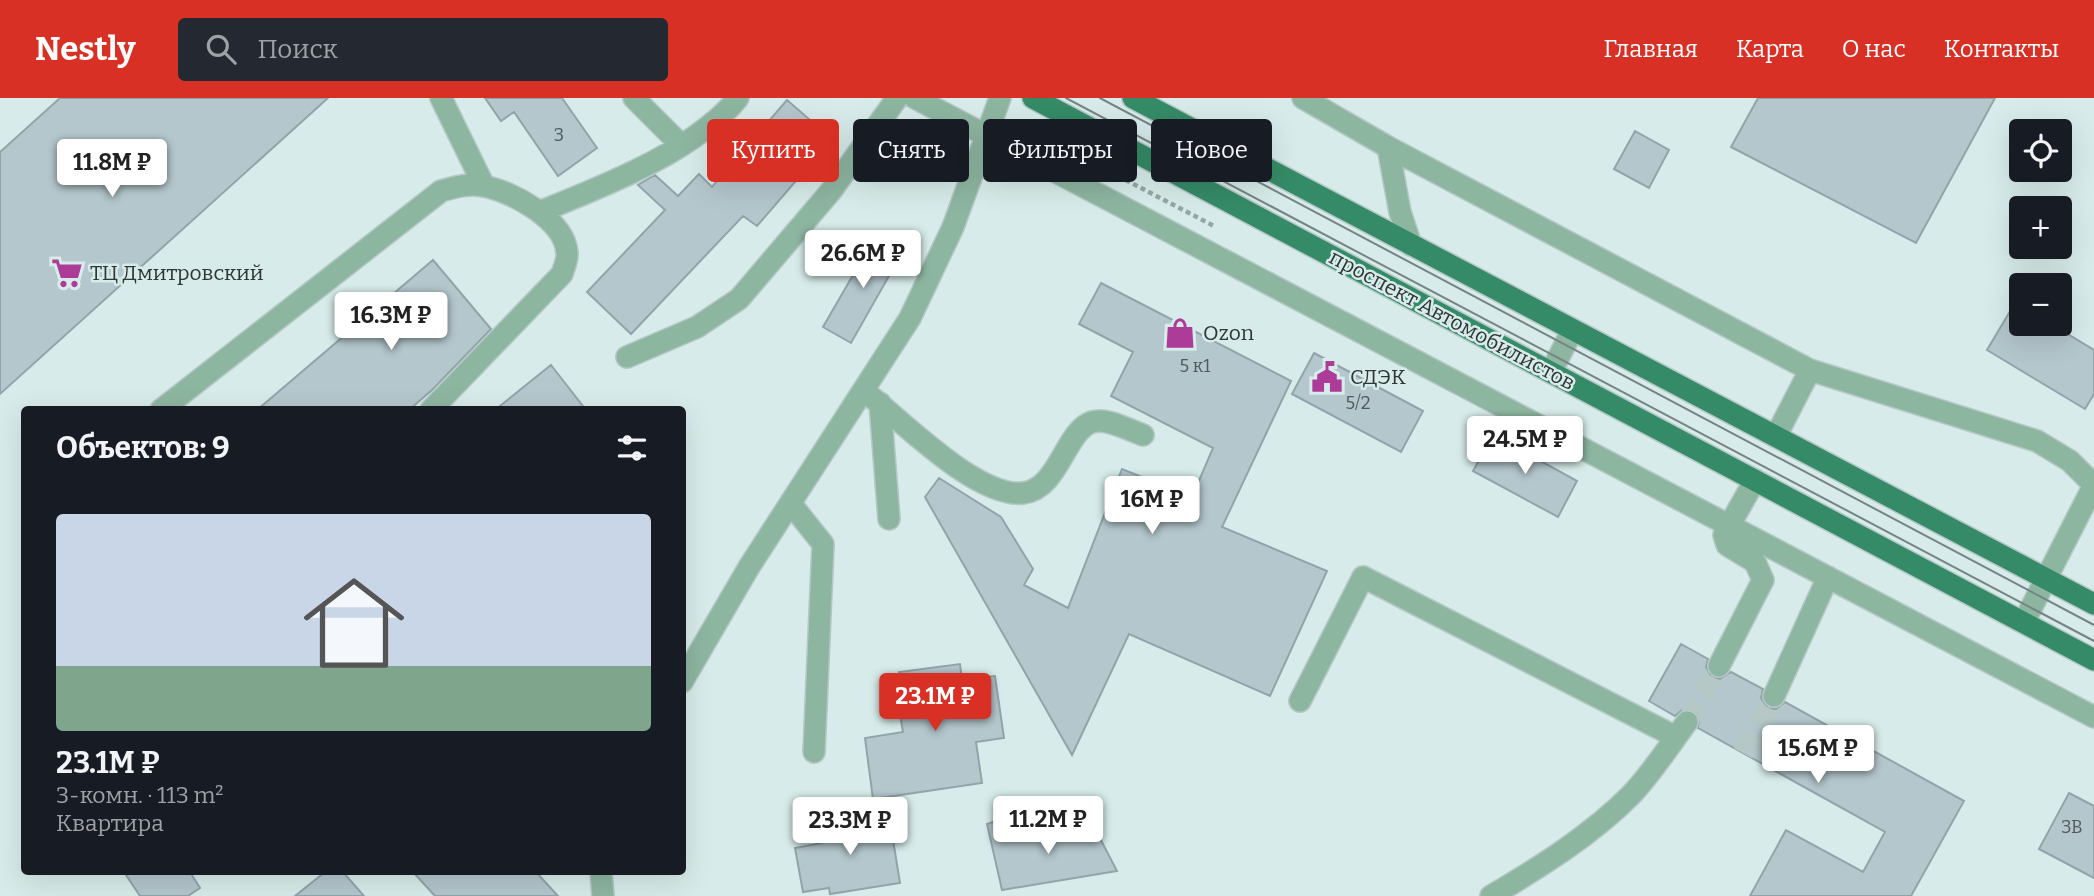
<!DOCTYPE html>
<html lang="ru">
<meta charset="utf-8">
<style>
body{margin:0;font-family:Bitter,serif;background:#242831;color:#f1f3f6;height:100vh;display:flex;flex-direction:column;font-size:26px;white-space:nowrap}
*{box-sizing:border-box;margin:0}
p{font-size:23px;color:#9ea1a6}
.icon{flex:none;width:38px;height:38px;fill:none;stroke:currentColor;stroke-width:2;stroke-linecap:round;stroke-linejoin:round}
.map{position:relative;flex:1;overflow:hidden}
.sheet{position:absolute;left:21px;top:308px;width:665px;height:469px;display:flex;flex-direction:column;background:#171b24;border-radius:7px;box-shadow:0 7px 28px #0002}
.sheet>*{flex:none}
.top-card{position:absolute;left:707px;top:21px;width:665px;height:63px;display:flex;gap:14px}
.controls{position:absolute;left:2009px;top:21px;display:grid;gap:14px}
.controls a{display:grid;place-items:center;width:63px;height:63px;border-radius:7px;background:#171b24;box-shadow:0 7px 28px #0002;font-size:35px}
.price{position:absolute;translate:-50% -60px;padding:0 16px;border-radius:7px;background:#fff;color:#222;font-size:23px;line-height:46px;filter:drop-shadow(0 2px 4px #0008)}
.price::after{content:'';position:absolute;left:50%;top:42px;width:21px;height:16px;margin-left:-10px;background:inherit;clip-path:polygon(0 0,100% 0,50% 100%)}
.price.active{background:#d93025;color:#fff}
ul{padding:0;list-style:none}
li{display:grid;align-content:center;gap:14px;height:371px;padding:0 35px}
li span{display:grid;place-items:center;height:217px;border-radius:7px;color:#555}
li>.icon{margin-inline-start:auto}
span .icon{width:126px;height:126px;fill:#fffc;stroke-width:1}
li b{font-size:30px}
h2{display:flex;justify-content:space-between;align-items:center;height:84px;padding:0 35px;font-size:30px}
.pill{padding:0 24px;border-radius:7px;background:#171b24;box-shadow:0 7px 28px #0002;font-size:24px;line-height:63px}
.pill.active{background:#d93025;color:#fff}
header{display:flex;align-items:center;gap:42px;box-sizing:border-box;height:98px;padding:0 35px;background:#d93025;color:#fff}
header strong{font-size:33px}
nav{display:flex;gap:38px;margin-inline-start:auto;font-size:24px}
.search{width:490px;height:63px;background:#242831;display:flex;align-items:center;gap:18px;box-sizing:border-box;padding:0 24px;border-radius:7px;color:#9ea1a6;font-size:26px}
.map>svg:first-child{display:block}
.building{fill:#b4c7cd;stroke:#92a4aa;stroke-width:2}
.lines{fill:none;stroke-linecap:round;stroke-linejoin:round}
.minor-tunnel{stroke:#b5c8c6;stroke-width:21;stroke-dasharray:21 10;stroke-linecap:butt}
.minor-casing{stroke:#b5c8c6;stroke-width:24}
.major-casing{stroke:#b5c8c6;stroke-width:24}
.path{stroke:#96a6a5;stroke-width:4.5;stroke-dasharray:5 3.5;stroke-linecap:butt}
.minor{stroke:#8db6a1;stroke-width:21}
.major{stroke:#358b67;stroke-width:21}
.tram{stroke:#768483;stroke-width:2}
.labels{text-anchor:middle;dominant-baseline:central;stroke-width:5;stroke-linejoin:round;paint-order:stroke}
.number-label{font-size:18px;fill:#505a5c}
.poi-label{font-size:21px;fill:#2e3636;stroke:#d7ecea;text-anchor:start}
.street-label{font-size:21px;fill:#2e3636;stroke:#d7ecea}
</style>
<header>
<strong>Nestly</strong>
<div class="search"><svg class="icon" aria-label="search" viewBox="0 0 24 24"><circle cx="10" cy="10" r="6"/><path d="M15 15l6 6"/></svg>Поиск</div>
<nav><a>Главная</a><a>Карта</a><a>О нас</a><a>Контакты</a></nav>
</header>
<div class="map">
<svg width="2094" height="798" viewBox="0 0 2094 798">
<rect width="100%" height="100%" fill="#d7ecea"/>
<path class="building" d="M 60,0 L 328,0 L 0,296 L 0,54 Z
M 485,0 L 562,0 L 597,50 L 558,78 L 514,14 L 501,23 Z
M 1758,0 L 1995,0 L 1916,145 L 1731,49 Z
M 787,2 L 832,41 L 757,128 L 743,118 L 631,236 L 587,194 L 665,112 L 638,87 L 655,77 L 678,98 L 699,76 L 712,89 Z
M 1635,33 L 1669,52 L 1649,90 L 1614,71 Z
M 875,139 L 902,155 L 851,245 L 823,229 Z
M 433,162 L 491,231 L 432,292 L 409,312 L 257,312 Z
M 1101,185 L 1291,283 L 1222,429 L 1327,473 L 1270,598 L 1129,536 L 1072,657 L 925,399 L 939,380 L 1001,419 L 1033,471 L 1024,487 L 1068,510 L 1122,371 L 1192,399 L 1213,350 L 1111,298 L 1133,254 L 1079,226 Z
M 2021,195 L 2021,226 L 2051,226 L 2094,252 L 2094,296 L 2085,311 L 1987,252 Z
M 1314,255 L 1423,313 L 1401,354 L 1292,296 Z
M 551,267 L 586,312 L 495,312 Z
M 1493,337 L 1577,383 L 1558,419 L 1473,373 Z
M 1681,546 L 1708,561 L 1706,569 L 1712,579 L 1720,581 L 1731,574 L 1763,591 L 1761,600 L 1768,610 L 1776,611 L 1785,604 L 1964,703 L 1911,798 L 1750,798 L 1786,732 L 1863,774 L 1885,734 L 1698,630 L 1699,619 L 1694,613 L 1682,612 L 1675,618 L 1649,603 Z
M 960,566 L 962,582 L 995,578 L 1004,640 L 976,644 L 982,685 L 873,701 L 865,640 L 903,634 L 896,592 L 902,591 L 899,574 Z
M 2069,695 L 2094,708 L 2094,780 L 2039,751 Z
M 889,717 L 900,785 L 830,796 L 829,790 L 803,794 L 795,750 L 822,745 L 819,729 Z
M 1006,720 L 1011,743 L 1092,725 L 1117,773 L 1002,792 L 987,726 Z
M 124,774 L 190,774 L 200,790 L 188,798 L 140,798 Z
M 325,774 L 343,774 L 364,798 L 295,798 Z
M 413,774 L 536,774 L 558,798 L 435,798 Z"/>
<g class="lines">
<path class="minor-tunnel" d="M 1687,624 L 1719,568
M 1743,655 L 1774,598"/>
<defs>
<path id="minor" d="M 441,0 L 484,88
M 634,0 L 680,46
M 915,0 L 2094,619
M 1303,0 L 1388,49 L 1400,114 L 1411,147
M 1388,49 L 1810,272
M 542,113 C 606,87 693,54 738,0
M 627,259 L 697,229 L 739,201 L 831,93 L 897,0
M 1551,274 L 1572,233
M 864,293 C 899,320 976,400 1023,395 C 1059,391 1065,333 1092,324 C 1106,319 1129,332 1143,337
M 880,305 L 889,421
M 161,312 L 441,93 C 455,89 468,85 483,88 C 512,93 565,122 567,155 C 568,161 564,169 562,176 L 431,312
M 1776,338 L 1810,272 L 2037,343 L 2070,363 L 2094,387
M 791,406 L 823,446 L 814,654
M 2024,524 L 2094,387
M 1719,568 L 1763,482 L 1755,464 L 1727,447 L 1724,437 L 1755,382
M 682,584 L 749,469 L 910,220 L 953,129 L 1000,0
M 1774,598 L 1828,479
M 1300,603 L 1363,479 L 1676,639
M 601,774 L 603,798
M 1491,798 C 1540,769 1590,738 1631,697 C 1652,675 1669,648 1687,624"/>
<path id="major" d="M 1033,0 L 2094,562
M 1133,0 L 2094,506"/>
</defs>
<use href="#minor" class="minor-casing"/>
<use href="#major" class="major-casing"/>
<path class="path" d="M 1020,27 L 1214,128"/>
<use href="#minor" class="minor"/>
<use href="#major" class="major"/>
<path class="tram" d="M 1066,0 L 2094,543
M 1100,0 L 2094,527"/>
</g>
<defs>
<symbol id="supermarket-bare" viewBox="-9 -9 18 18"><path d="M-6-5.5h2.5l.6 2H6L4.5 2H-2.5L-4.4-4H-6ZM-1.5 3.2a1.3 1.3 0 1 0 .1 0ZM3 3.2a1.3 1.3 0 1 0 .1 0Z" fill="#ad3c98" stroke="#d7ecea" stroke-width="2.5" paint-order="stroke"/></symbol>
<symbol id="shop-bare" viewBox="-9 -9 18 18"><path d="M-5-2.5h2.3a2.7 3.5 0 0 1 5.4 0H5L5.5 6h-11ZM-1.5-2.5h3a1.5 2.3 0 0 0-3 0Z" fill="#ad3c98" stroke="#d7ecea" stroke-width="2.5" paint-order="stroke"/></symbol>
<symbol id="civic-bare" viewBox="-9 -9 18 18"><path d="M-.6-6.5H3V-4.5H.6V-3L4-1V1h2V6H-6V1h2V-1L-.6-3ZM-1.2 2.5V6h2.4V2.5Z" fill="#ad3c98" stroke="#d7ecea" stroke-width="2.5" paint-order="stroke"/></symbol>
</defs>
<g fill-rule="evenodd">
<use href="#supermarket-bare" x="45" y="153" width="44" height="44"/>
<use href="#shop-bare" x="1158" y="213" width="44" height="44"/>
<use href="#civic-bare" x="1305" y="257" width="44" height="44"/>
</g>
<g class="labels">
<g class="number-label">
<text x="559" y="37">3</text>
<text x="1195" y="268">5 к1</text>
<text x="1358" y="305">5/2</text>
<text x="2072" y="729">3В</text>
</g>
<g class="poi-label">
<text x="90" y="175">ТЦ Дмитровский</text>
<text x="1203" y="235">Ozon</text>
<text x="1350" y="279">СДЭК</text>
</g>
<g class="street-label">
<text transform="translate(1452 222) rotate(28)">проспект Автомобилистов</text>
</g>
</g>
</svg>
<div class="controls">
<a><svg class="icon" aria-label="locate" viewBox="0 0 24 24"><circle cx="12" cy="12" r="6"/><path d="M12 2v4M12 18v4M2 12h4M18 12h4"/></svg></a>
<a>+</a>
<a>−</a>
</div>
<b class="price" style="left:112px;top:101px">11.8M ₽</b>
<b class="price" style="left:863px;top:192px">26.6M ₽</b>
<b class="price" style="left:391px;top:254px">16.3M ₽</b>
<b class="price" style="left:1525px;top:378px">24.5M ₽</b>
<b class="price" style="left:1152px;top:438px">16M ₽</b>
<b class="price active" style="left:935px;top:635px">23.1M ₽</b>
<b class="price" style="left:1818px;top:687px">15.6M ₽</b>
<b class="price" style="left:1048px;top:758px">11.2M ₽</b>
<b class="price" style="left:850px;top:759px">23.3M ₽</b>
<div class="top-card">
<a class="pill active">Купить</a>
<a class="pill">Снять</a>
<a class="pill">Фильтры</a>
<a class="pill">Новое</a>
</div>
<section class="sheet">
<h2>Объектов: 9<svg class="icon" aria-label="filters" viewBox="0 0 24 24"><path d="M4 7h16M4 17h16"/><circle cx="9" cy="7" r="2"/><circle cx="15" cy="17" r="2"/></svg></h2>
<ul>
<li><span style="background:linear-gradient(#c9d6e8 70%,#7fa58c 0)"><svg class="icon" aria-label="home" viewBox="0 0 24 24"><path d="M3 11l9-7 9 7M6 9v11h12V9"/></svg></span><div><b>23.1M ₽</b><p>3-комн. · 113 m²</p><p>Квартира</p></div></li>
</ul>
</section>
</div>
